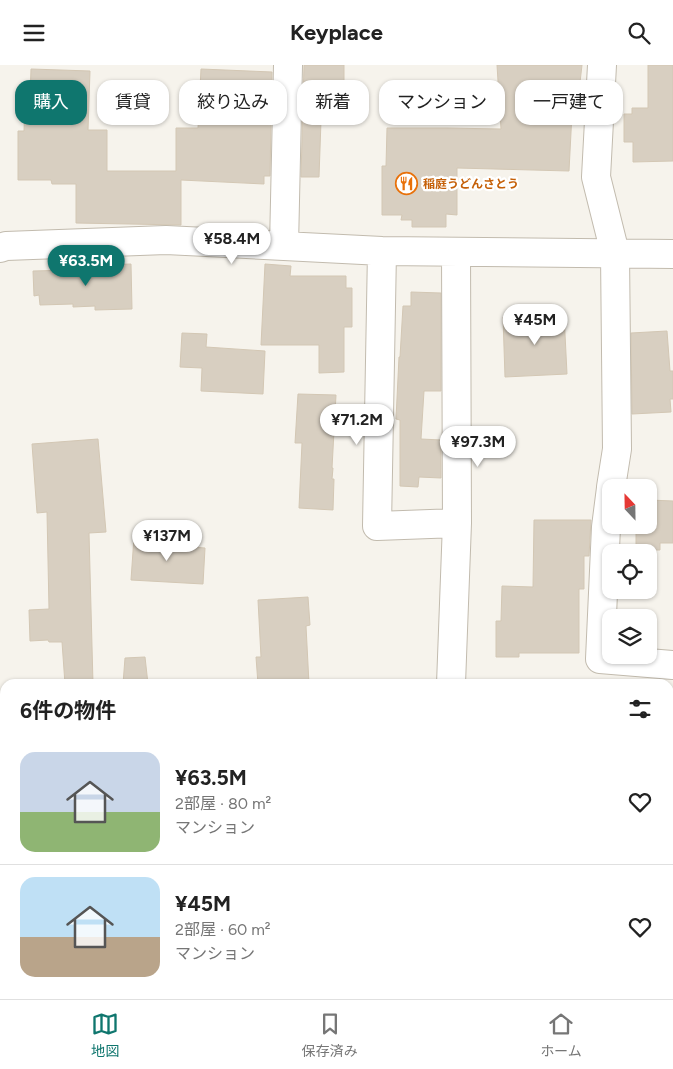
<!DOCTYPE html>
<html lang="ja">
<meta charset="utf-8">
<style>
body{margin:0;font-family:Figtree,"Noto Sans JP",sans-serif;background:#f2f2f2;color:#222;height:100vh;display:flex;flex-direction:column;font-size:19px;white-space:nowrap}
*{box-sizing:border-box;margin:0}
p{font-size:16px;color:#767676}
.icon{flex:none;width:28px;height:28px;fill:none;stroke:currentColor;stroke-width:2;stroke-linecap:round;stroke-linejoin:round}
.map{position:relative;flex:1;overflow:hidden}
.panel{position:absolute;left:0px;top:614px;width:674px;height:321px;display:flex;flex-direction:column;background:#fff;border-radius:15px 15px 0 0;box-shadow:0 1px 4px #0004}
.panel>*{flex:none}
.banner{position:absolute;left:15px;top:15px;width:644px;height:45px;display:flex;gap:10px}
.needle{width:32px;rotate:338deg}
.controls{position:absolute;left:602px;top:414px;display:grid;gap:10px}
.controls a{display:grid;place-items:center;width:55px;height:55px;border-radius:10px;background:#fff;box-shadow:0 1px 4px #0004;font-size:25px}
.price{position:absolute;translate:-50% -42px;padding:0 11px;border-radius:18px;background:#fff;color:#222;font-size:16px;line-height:32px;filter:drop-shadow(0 1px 2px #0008)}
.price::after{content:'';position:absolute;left:50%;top:30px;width:15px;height:11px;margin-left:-8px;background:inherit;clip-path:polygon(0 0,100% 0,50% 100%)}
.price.active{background:#0f766e;color:#fff}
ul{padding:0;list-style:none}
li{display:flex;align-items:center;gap:15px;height:125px;padding:0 20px}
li+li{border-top:1px solid #e0e0e0}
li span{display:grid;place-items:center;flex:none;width:140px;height:100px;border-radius:15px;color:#555}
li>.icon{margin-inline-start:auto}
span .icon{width:60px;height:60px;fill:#fffc;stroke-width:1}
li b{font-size:21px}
h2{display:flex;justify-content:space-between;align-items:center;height:60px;padding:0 20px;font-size:21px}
.chip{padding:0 18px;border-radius:15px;background:#fff;box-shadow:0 1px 4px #0004;font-size:18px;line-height:45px}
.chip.active{background:#0f766e;color:#fff}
header{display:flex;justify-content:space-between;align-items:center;height:65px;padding:0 20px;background:#fff;font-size:22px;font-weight:700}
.tab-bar{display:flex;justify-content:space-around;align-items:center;height:70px;border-top:1px solid #e0e0e0;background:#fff;font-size:14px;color:#767676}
.tab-bar a{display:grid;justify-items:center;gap:2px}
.tab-bar .active{color:#0f766e}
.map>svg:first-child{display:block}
.green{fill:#d2eab5}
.building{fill:#d8cfc1;stroke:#d3c7b4}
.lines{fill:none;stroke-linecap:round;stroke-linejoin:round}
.minor-casing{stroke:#c2bbae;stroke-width:30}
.minor{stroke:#fff;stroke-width:28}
.labels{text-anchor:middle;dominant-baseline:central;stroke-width:4.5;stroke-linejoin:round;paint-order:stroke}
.food-label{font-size:12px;font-weight:bold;fill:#c56008;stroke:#fff;text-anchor:start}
</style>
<header><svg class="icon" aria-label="menu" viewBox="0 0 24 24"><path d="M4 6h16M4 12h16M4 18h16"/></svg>Keyplace<svg class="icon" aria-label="search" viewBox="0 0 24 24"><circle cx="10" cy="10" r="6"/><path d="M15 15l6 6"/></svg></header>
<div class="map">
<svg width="673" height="934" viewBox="0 0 673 934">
<rect width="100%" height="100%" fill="#f6f3ec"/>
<path class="green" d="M 558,930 L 641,930 L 638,934 L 567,934 Z"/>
<path class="building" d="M 304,0 L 344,0 L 344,27 L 322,27 L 319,112 L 301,112 Z
M 497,0 L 582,0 L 579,26 L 574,26 L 574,48 L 572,48 L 569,106 L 457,103 L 457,150 L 446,149 L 446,162 L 412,162 L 412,155 L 401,155 L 402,150 L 382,150 L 382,101 L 386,101 L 387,63 L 447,63 L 501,64 Z
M 648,0 L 673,0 L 673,96 L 633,97 L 633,77 L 624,77 L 624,49 L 632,49 L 632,43 L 648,43 Z
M 31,4 L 90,6 L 88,65 L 107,65 L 107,106 L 176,106 L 176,63 L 198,63 L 201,4 L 272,7 L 270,111 L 264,111 L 264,119 L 181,115 L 181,160 L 76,158 L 76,119 L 52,119 L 51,115 L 18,115 L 18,66 L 24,66 L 25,33 L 30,33 Z
M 131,199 L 132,244 L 95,245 L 95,241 L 73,242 L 73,239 L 40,240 L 39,230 L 34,231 L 33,206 L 71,205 L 71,201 Z
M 265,199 L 291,201 L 290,211 L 346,211 L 346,223 L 352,223 L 352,262 L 344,262 L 344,307 L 319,308 L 319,280 L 261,280 Z
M 411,227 L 441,228 L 441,326 L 424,326 L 421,374 L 441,375 L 441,413 L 419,412 L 418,422 L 400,421 L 400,355 L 396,354 L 399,292 L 400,292 L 403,241 L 411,241 Z
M 564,249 L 567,309 L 505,312 L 503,252 Z
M 667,266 L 670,306 L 673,306 L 673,334 L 670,334 L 671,347 L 632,349 L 631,268 Z
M 182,268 L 207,269 L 206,282 L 265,286 L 263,329 L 201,326 L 202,303 L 180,302 Z
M 298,329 L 336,330 L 332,403 L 333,403 L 332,414 L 334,414 L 333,445 L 299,443 L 302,378 L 295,378 Z
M 98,374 L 106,467 L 89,468 L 93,619 L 65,619 L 62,577 L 49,577 L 48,575 L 30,576 L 29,545 L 49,544 L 47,447 L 37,448 L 32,379 Z
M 649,435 L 673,436 L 673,478 L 660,478 L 660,485 L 636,485 L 636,460 L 649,460 Z
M 534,455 L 591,455 L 589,491 L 584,491 L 584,524 L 579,524 L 579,588 L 519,588 L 519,592 L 496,592 L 496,556 L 501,556 L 502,521 L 533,522 Z
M 134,472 L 167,474 L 166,480 L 205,483 L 203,519 L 131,515 Z
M 308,532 L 310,560 L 306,561 L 309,619 L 258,619 L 256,592 L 261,592 L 258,535 Z
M 145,592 L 148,619 L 123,619 L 125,593 Z"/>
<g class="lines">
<defs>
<path id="minor" d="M 602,0 L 596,112 L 615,188 L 617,384 L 611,422
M 284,181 L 288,0
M 0,183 L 6,181 L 166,175 L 382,186 L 673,189
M 382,186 L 377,461 L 457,458
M 611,423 L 606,462 L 600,594 L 673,600
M 451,619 L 457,458 L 456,187
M 461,930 L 461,934"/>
</defs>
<use href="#minor" class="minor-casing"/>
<use href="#minor" class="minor"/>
</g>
<defs>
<symbol id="restaurant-ring" viewBox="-11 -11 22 22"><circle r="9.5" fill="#fff" stroke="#e8710a" stroke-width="1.5"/><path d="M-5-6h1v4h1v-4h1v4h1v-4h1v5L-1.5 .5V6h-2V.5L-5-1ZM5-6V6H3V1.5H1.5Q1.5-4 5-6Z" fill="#e8710a"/></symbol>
</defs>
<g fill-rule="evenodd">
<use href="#restaurant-ring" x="394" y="106" width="25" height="25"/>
</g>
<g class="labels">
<g class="food-label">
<text x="423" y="119">稲庭うどんさとう</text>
</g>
</g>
</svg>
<div class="controls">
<a><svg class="needle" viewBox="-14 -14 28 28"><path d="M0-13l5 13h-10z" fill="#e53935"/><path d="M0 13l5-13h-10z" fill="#767676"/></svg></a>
<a><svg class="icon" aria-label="locate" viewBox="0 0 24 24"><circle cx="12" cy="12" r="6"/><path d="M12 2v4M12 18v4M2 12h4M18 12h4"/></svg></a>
<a><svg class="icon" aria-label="layers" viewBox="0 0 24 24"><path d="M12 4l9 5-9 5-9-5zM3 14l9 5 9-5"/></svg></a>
</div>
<b class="price" style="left:232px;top:200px">¥58.4M</b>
<b class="price active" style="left:86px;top:222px">¥63.5M</b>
<b class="price" style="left:535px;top:281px">¥45M</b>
<b class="price" style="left:357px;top:381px">¥71.2M</b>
<b class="price" style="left:478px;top:403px">¥97.3M</b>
<b class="price" style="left:167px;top:497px">¥137M</b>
<div class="banner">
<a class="chip active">購入</a>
<a class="chip">賃貸</a>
<a class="chip">絞り込み</a>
<a class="chip">新着</a>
<a class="chip">マンション</a>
<a class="chip">一戸建て</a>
</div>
<section class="panel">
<h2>6件の物件<svg class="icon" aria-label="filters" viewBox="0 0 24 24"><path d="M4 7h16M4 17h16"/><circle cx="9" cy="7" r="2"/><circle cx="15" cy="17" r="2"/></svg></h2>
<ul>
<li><span style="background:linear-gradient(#c9d6e8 60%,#8fb573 0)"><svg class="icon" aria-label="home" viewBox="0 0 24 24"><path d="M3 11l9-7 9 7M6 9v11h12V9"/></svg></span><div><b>¥63.5M</b><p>2部屋 · 80 m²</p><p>マンション</p></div><svg class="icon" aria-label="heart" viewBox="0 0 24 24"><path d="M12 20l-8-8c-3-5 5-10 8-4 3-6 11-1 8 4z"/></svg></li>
<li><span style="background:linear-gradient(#bfe0f5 60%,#b9a48a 0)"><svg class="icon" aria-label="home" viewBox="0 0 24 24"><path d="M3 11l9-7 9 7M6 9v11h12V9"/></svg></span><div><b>¥45M</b><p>2部屋 · 60 m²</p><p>マンション</p></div><svg class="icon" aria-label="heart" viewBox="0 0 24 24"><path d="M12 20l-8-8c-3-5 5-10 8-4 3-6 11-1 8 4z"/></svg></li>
</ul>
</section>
</div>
<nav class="tab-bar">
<a class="active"><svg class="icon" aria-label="map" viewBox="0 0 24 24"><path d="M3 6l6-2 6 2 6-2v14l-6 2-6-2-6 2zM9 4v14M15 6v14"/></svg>地図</a>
<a><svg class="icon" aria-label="saved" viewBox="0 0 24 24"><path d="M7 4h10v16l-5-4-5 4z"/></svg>保存済み</a>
<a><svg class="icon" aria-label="home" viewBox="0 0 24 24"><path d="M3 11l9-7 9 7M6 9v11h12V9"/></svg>ホーム</a>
</nav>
